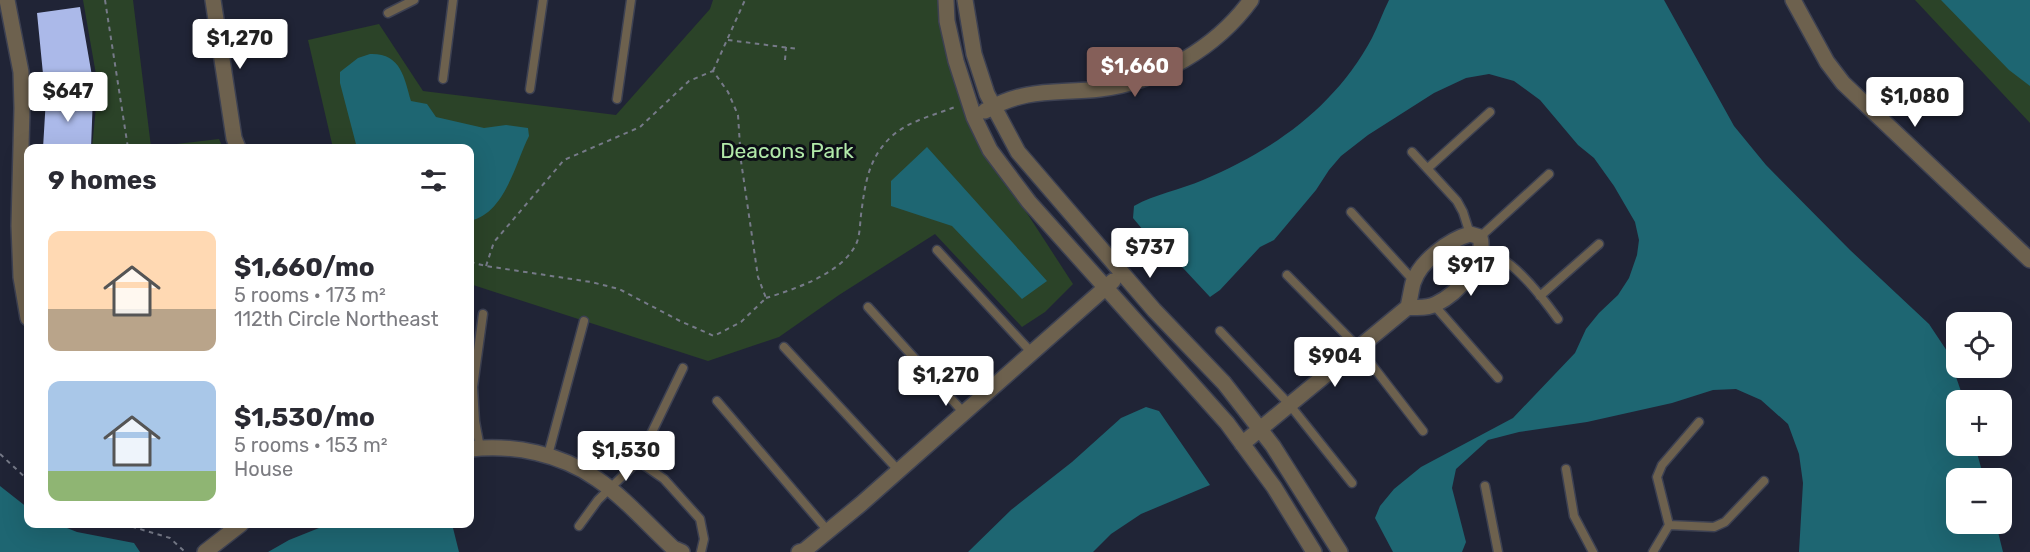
<!DOCTYPE html>
<meta charset="utf-8">
<style>
body{margin:0;font-family:Rubik,sans-serif;background:#f7f7f7;color:#2b2b33;height:100vh;display:flex;flex-direction:column;font-size:22px;white-space:nowrap}
*{box-sizing:border-box;margin:0}
p{font-size:20px;color:#7c7c81}
.icon{flex:none;width:33px;height:33px;fill:none;stroke:currentColor;stroke-width:2;stroke-linecap:round;stroke-linejoin:round}
.map{position:relative;flex:1;overflow:hidden}
.panel{position:absolute;left:24px;top:144px;width:450px;height:384px;display:flex;flex-direction:column;background:#fff;border-radius:12px;box-shadow:0 6px 24px #0002}
.panel>*{flex:none}
.fabs{position:absolute;left:1946px;top:312px;display:grid;gap:12px}
.fabs a{display:grid;place-items:center;width:66px;height:66px;border-radius:12px;background:#fff;box-shadow:0 6px 24px #0002;font-size:30px}
.price{position:absolute;translate:-50% -51px;padding:0 14px;border-radius:6px;background:#fff;color:#222;font-size:20px;line-height:39px;filter:drop-shadow(0 2px 3px #0008)}
.price::after{content:'';position:absolute;left:50%;top:36px;width:18px;height:14px;margin-left:-9px;background:inherit;clip-path:polygon(0 0,100% 0,50% 100%)}
.price.selected{background:#855f59;color:#fff}
ul{padding:0;list-style:none}
li{display:flex;align-items:center;gap:18px;height:150px;padding:0 24px}
li span{display:grid;place-items:center;flex:none;width:168px;height:120px;border-radius:12px;color:#555}
li>.icon{margin-inline-start:auto}
span .icon{width:72px;height:72px;fill:#fffc;stroke-width:1}
li b{font-size:26px}
h2{display:flex;justify-content:space-between;align-items:center;height:72px;padding:0 24px;font-size:26px}
.map>svg:first-child{display:block}
.green{fill:#2b4328}
.water{fill:#1e6672}
.building{fill:#abb9e9}
.lines{fill:none;stroke-linecap:round;stroke-linejoin:round}
.lane-casing{stroke:#3d4152;stroke-width:11}
.street-casing{stroke:#3d4152;stroke-width:18}
.path{stroke:#767a88;stroke-width:2;stroke-dasharray:4.5 4.5;stroke-linecap:butt}
.lane{stroke:#6d614e;stroke-width:8}
.street{stroke:#6d614e;stroke-width:15}
.labels{text-anchor:middle;dominant-baseline:central;stroke-width:6;stroke-linejoin:round;paint-order:stroke}
.park-label{font-size:21px;fill:#b1e8a9;stroke:#0c0e16}
</style>
<div class="map">
<svg width="2030" height="552" viewBox="0 0 2030 552">
<rect width="100%" height="100%" fill="#202436"/>
<path class="green" d="M 83,0 L 133,0 L 151,147 L 219,139 L 223,148 L 92,148 L 98,86 Z
M 713,0 L 939,0 L 995,164 L 1073,284 L 1045,312 L 1022,327 L 935,234 L 839,295 L 779,337 L 708,361 L 470,284 L 470,148 L 333,148 L 308,40 L 379,24 L 423,91 L 616,115 L 710,9 Z
M 1915,0 L 2030,0 L 2030,123 Z"/>
<path class="water" d="M 1389,0 L 1664,0 L 1734,126 L 1766,165 L 1850,250 L 1929,324 L 1947,351 L 1964,400 L 1956,400 L 1956,446 L 1975,446 L 1984,478 L 1956,478 L 1956,524 L 1996,524 L 2003,552 L 1799,552 L 1803,483 L 1799,454 L 1788,424 L 1761,400 L 1736,389 L 1713,390 L 1672,403 L 1587,422 L 1519,432 L 1488,440 L 1456,469 L 1452,488 L 1466,542 L 1462,552 L 1393,552 L 1375,518 L 1380,506 L 1394,489 L 1421,467 L 1513,418 L 1575,353 L 1586,329 L 1599,313 L 1618,295 L 1629,278 L 1637,255 L 1639,240 L 1635,222 L 1614,186 L 1594,158 L 1578,145 L 1540,100 L 1514,81 L 1489,74 L 1466,78 L 1434,93 L 1368,135 L 1341,156 L 1329,170 L 1316,190 L 1274,240 L 1260,247 L 1220,290 L 1210,297 L 1183,268 L 1163,254 L 1133,218 L 1134,206 C 1155,194 1180,190 1203,180 C 1274,150 1335,107 1372,38 C 1378,26 1383,12 1389,0 Z
M 1941,0 L 2030,0 L 2030,86 L 2009,70 Z
M 370,54 C 401,53 404,77 411,101 L 427,104 L 436,117 L 484,128 L 506,125 L 528,128 L 529,136 C 515,164 505,213 470,221 L 470,148 L 357,148 L 340,83 L 340,72 L 358,58 Z
M 927,147 L 1047,281 L 1022,299 L 952,226 L 891,206 L 891,181 Z
M 1146,407 L 1159,411 L 1210,485 L 1141,514 L 1111,534 L 1093,552 L 968,552 L 1011,510 L 1072,462 L 1121,418 Z
M 0,486 L 28,508 L 28,524 L 57,524 L 77,532 L 134,543 L 140,552 L 0,552 Z
M 329,524 L 452,524 L 459,552 L 268,552 L 289,540 Z"/>
<path class="building" d="M 80,7 L 92,76 L 44,84 L 37,13 Z
M 93,96 L 91,148 L 43,148 L 46,98 Z"/>
<g class="lines">
<defs>
<path id="lane" d="M 388,13 L 414,0
M 443,79 L 453,0
M 530,89 L 543,0
M 617,99 L 631,0
M 1412,152 L 1457,201 L 1463,212 L 1470,234
M 1428,168 L 1490,112
M 1351,212 L 1414,281
M 1480,237 L 1549,174
M 937,250 L 1032,353
M 1480,254 C 1486,255 1493,255 1498,257 C 1518,266 1545,301 1558,319
M 1287,275 L 1358,347 L 1423,431
M 1540,296 L 1599,244
M 1434,305 L 1498,378
M 868,307 L 964,413
M 1220,331 L 1289,404 L 1352,483
M 784,347 L 899,471
M 717,401 L 828,531
M 480,448 L 475,421 L 473,387 L 483,314
M 548,455 L 584,321
M 638,461 L 664,479 L 700,519 L 704,539 L 701,552
M 1566,469 L 1574,516 L 1593,552
M 1485,486 L 1498,552
M 1669,525 L 1714,527 L 1725,522 L 1764,481
M 579,526 L 598,500 L 638,461 L 683,368
M 1653,552 L 1669,525 L 1657,477 L 1662,465 L 1699,422"/>
<path id="street" d="M 7,0 L 21,72 L 22,108 L 19,226 L 21,277 L 28,318
M 213,0 L 234,138 L 238,148
M 946,0 L 947,21 L 956,61 L 974,117 L 990,150 L 1029,202 L 1227,423 L 1274,487 L 1314,552
M 965,0 L 974,54 L 987,94 L 1018,152 L 1154,310 L 1224,383 L 1273,446 L 1340,552
M 1793,0 L 1827,62 L 1843,83 L 2030,260
M 985,111 C 1027,87 1055,94 1100,89 C 1158,82 1217,47 1251,0
M 1470,234 L 1480,237 C 1487,262 1457,294 1436,304 C 1428,308 1418,308 1408,307 C 1410,299 1411,291 1413,283 C 1420,261 1449,240 1470,234 Z
M 1242,444 L 1408,307
M 470,449 C 514,444 561,454 597,479 C 625,498 648,525 673,548 L 682,552
M 205,552 L 241,524
M 799,552 L 805,550 L 861,504 L 1113,281"/>
</defs>
<use href="#lane" class="lane-casing"/>
<use href="#street" class="street-casing"/>
<path class="path" d="M 105,0 L 128,148
M 728,40 L 798,49
M 785,60 L 786,47
M 713,71 L 745,0
M 470,262 L 486,266 L 591,282 L 619,289 L 680,321 L 714,336 L 741,322 L 766,298 L 758,277 L 741,161 L 738,115 L 728,92 L 713,71 L 689,81 L 640,127 L 564,160 L 494,242 L 486,266
M 766,298 C 795,289 844,273 857,242 C 860,234 860,223 861,215 C 865,184 868,158 892,136 C 909,121 934,115 955,107
M 0,454 L 28,480
M 123,524 L 170,538 L 185,552"/>
<use href="#lane" class="lane"/>
<use href="#street" class="street"/>
</g>
<g class="labels">
<g class="park-label">
<text x="787" y="150">Deacons Park</text>
</g>
</g>
</svg>
<div class="fabs">
<a><svg class="icon" aria-label="locate" viewBox="0 0 24 24"><circle cx="12" cy="12" r="6"/><path d="M12 2v4M12 18v4M2 12h4M18 12h4"/></svg></a>
<a>+</a>
<a>−</a>
</div>
<b class="price" style="left:240px;top:70px">$1,270</b>
<b class="price selected" style="left:1135px;top:98px">$1,660</b>
<b class="price" style="left:68px;top:123px">$647</b>
<b class="price" style="left:1915px;top:128px">$1,080</b>
<b class="price" style="left:1150px;top:279px">$737</b>
<b class="price" style="left:1471px;top:297px">$917</b>
<b class="price" style="left:1335px;top:388px">$904</b>
<b class="price" style="left:946px;top:407px">$1,270</b>
<b class="price" style="left:626px;top:482px">$1,530</b>
<section class="panel">
<h2>9 homes<svg class="icon" aria-label="filters" viewBox="0 0 24 24"><path d="M4 7h16M4 17h16"/><circle cx="9" cy="7" r="2"/><circle cx="15" cy="17" r="2"/></svg></h2>
<ul>
<li><span style="background:linear-gradient(#ffd9b3 65%,#b9a48a 0)"><svg class="icon" aria-label="home" viewBox="0 0 24 24"><path d="M3 11l9-7 9 7M6 9v11h12V9"/></svg></span><div><b>$1,660/mo</b><p>5 rooms · 173 m²</p><p>112th Circle Northeast</p></div></li>
<li><span style="background:linear-gradient(#a9c7e8 75%,#8fb573 0)"><svg class="icon" aria-label="home" viewBox="0 0 24 24"><path d="M3 11l9-7 9 7M6 9v11h12V9"/></svg></span><div><b>$1,530/mo</b><p>5 rooms · 153 m²</p><p>House</p></div></li>
</ul>
</section>
</div>
